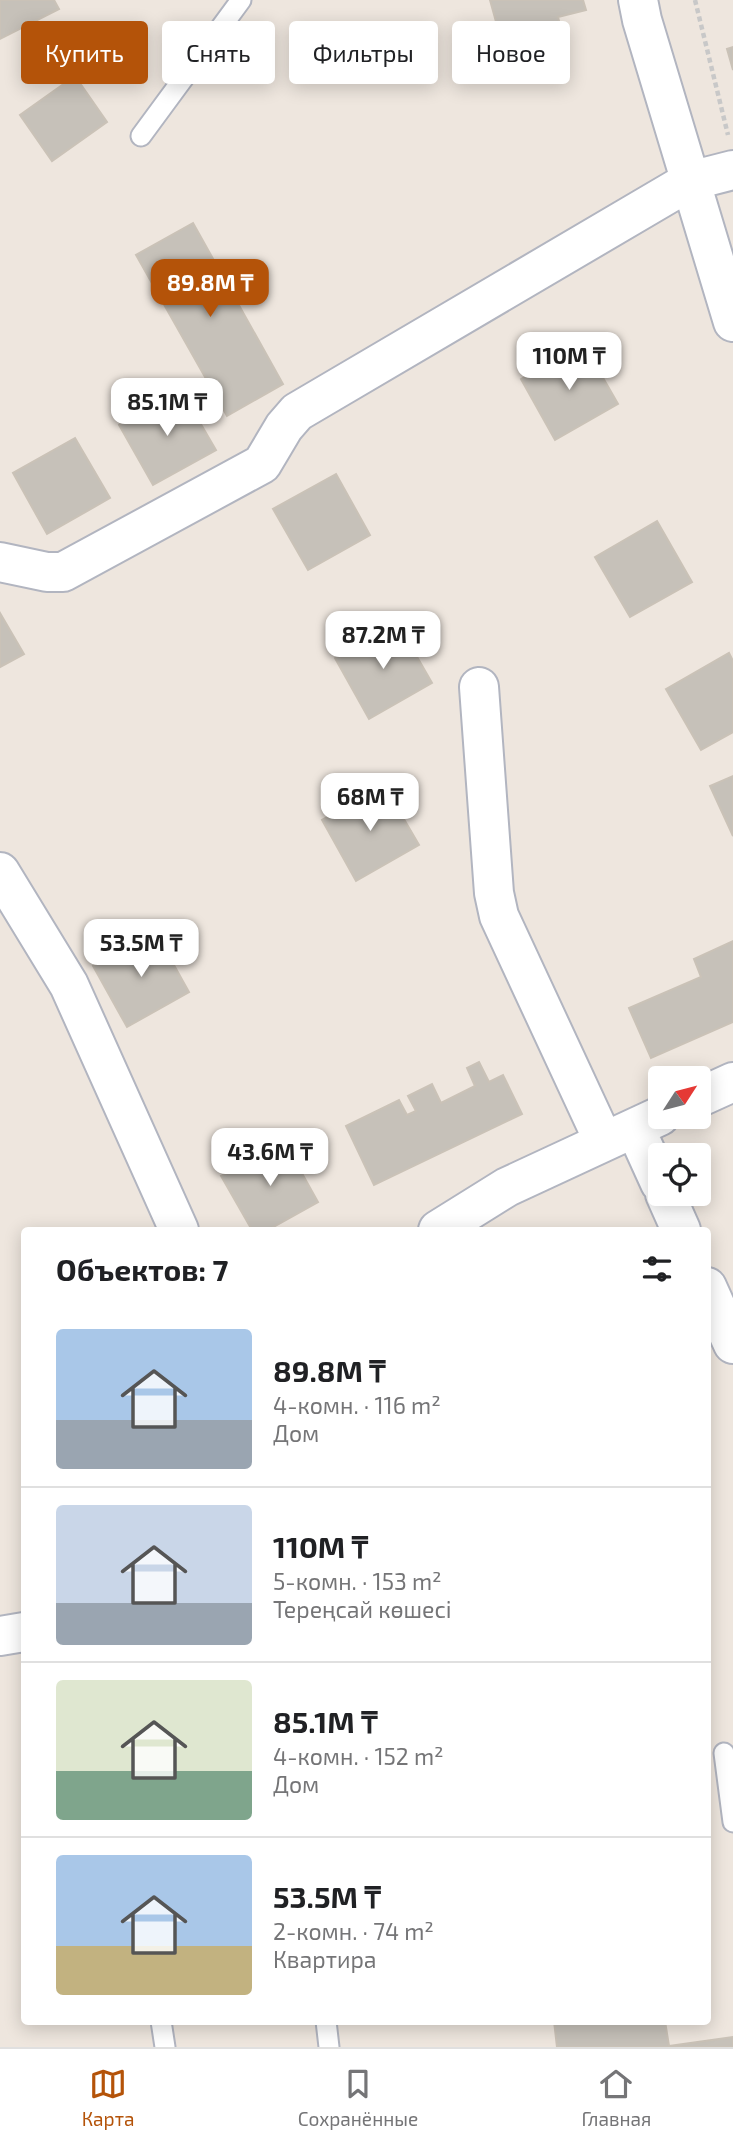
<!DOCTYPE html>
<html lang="ru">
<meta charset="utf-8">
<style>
body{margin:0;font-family:"Exo 2",sans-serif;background:#f2f2f2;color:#202124;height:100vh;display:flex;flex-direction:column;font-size:26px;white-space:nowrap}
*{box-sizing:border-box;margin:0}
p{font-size:23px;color:#757577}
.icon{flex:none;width:38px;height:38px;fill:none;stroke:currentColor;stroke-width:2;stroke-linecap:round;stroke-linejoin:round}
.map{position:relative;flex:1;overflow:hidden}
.sheet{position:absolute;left:21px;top:1227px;width:690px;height:798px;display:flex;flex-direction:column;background:#fff;border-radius:7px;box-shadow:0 4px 18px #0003}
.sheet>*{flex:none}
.hud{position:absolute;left:21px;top:21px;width:691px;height:63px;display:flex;gap:14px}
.needle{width:46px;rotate:54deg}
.tools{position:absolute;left:648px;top:1066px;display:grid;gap:14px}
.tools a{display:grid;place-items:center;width:63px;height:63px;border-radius:7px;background:#fff;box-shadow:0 4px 18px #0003;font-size:35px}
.price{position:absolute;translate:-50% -60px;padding:0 16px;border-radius:14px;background:#fff;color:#222;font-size:23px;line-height:46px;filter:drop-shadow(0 2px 4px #0008)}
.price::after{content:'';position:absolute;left:50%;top:42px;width:21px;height:16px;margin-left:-10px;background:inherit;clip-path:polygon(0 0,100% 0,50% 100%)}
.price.on{background:#b45309;color:#fff}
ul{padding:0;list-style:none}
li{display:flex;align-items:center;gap:21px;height:175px;padding:0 35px}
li+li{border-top:2px solid #e0e0e0}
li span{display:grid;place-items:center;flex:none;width:196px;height:140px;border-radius:7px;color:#555}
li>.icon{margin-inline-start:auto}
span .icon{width:84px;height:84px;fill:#fffc;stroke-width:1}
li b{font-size:30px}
h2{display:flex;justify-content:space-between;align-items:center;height:84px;padding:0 35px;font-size:30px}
.chip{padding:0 24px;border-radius:7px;background:#fff;box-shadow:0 4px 18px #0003;font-size:24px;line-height:63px}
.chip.on{background:#b45309;color:#fff}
.tabs{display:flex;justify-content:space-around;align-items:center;height:98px;border-top:2px solid #e0e0e0;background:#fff;font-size:19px;color:#757577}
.tabs a{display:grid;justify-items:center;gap:4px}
.tabs .on{color:#b45309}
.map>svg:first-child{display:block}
.building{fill:#c6c1b9;stroke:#cac2b7;stroke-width:2}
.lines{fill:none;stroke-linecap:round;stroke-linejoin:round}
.lane-casing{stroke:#b2b5c0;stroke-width:23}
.street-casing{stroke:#b2b5c0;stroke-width:42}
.path{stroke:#c8c8c8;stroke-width:4.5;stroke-dasharray:5 3.5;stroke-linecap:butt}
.lane{stroke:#fff;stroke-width:19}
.street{stroke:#fff;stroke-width:38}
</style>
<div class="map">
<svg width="733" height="2047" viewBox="0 0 733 2047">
<rect width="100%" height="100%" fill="#eee6de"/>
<path class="building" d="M 0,0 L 54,0 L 59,9 L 0,39 Z
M 490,0 L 583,0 L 586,10 L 558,17 L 566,49 L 508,65 Z
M 733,47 L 733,70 L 727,49 Z
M 75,76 L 107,122 L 52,161 L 20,115 Z
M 193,223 L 283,384 L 227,416 L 136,255 Z
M 583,343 L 618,404 L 555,440 L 521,379 Z
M 181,390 L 216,450 L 153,485 L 119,425 Z
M 75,438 L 110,498 L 47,534 L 13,473 Z
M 336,474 L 370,535 L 308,570 L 273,509 Z
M 657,521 L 692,582 L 630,617 L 595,557 Z
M 0,613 L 24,654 L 0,667 Z
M 397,622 L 432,683 L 369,719 L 335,658 Z
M 729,653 L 733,661 L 733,732 L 701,750 L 666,689 Z
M 733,776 L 733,836 L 710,786 Z
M 384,785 L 419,845 L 356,881 L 322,820 Z
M 155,931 L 189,992 L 127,1027 L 93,966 Z
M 733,941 L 733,1022 L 651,1058 L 629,1008 L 701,977 L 694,959 Z
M 479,1062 L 489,1082 L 503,1075 L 522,1114 L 374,1185 L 346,1126 L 399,1100 L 407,1115 L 416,1111 L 408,1096 L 432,1084 L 441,1103 L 475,1086 L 467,1068 Z
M 284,1141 L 318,1202 L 268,1230 L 252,1230 L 221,1176 Z
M 554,2021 L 665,2021 L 669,2046 L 733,2037 L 733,2047 L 557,2047 Z"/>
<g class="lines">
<defs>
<path id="lane" d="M 141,136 L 241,0
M 724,1753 L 733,1822
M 161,2021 L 165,2047
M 326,2021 L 329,2047"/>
<path id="street" d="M 638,0 L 642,20 L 733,322
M 0,562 L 47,572 L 63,572 L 262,464 L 284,427 L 297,412 L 690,181 L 733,170
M 479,687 L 494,893 L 499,916 L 604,1142
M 0,872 L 69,985 L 179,1230
M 698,1098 L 733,1082
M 635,1128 L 660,1183
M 665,1194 L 681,1230
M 438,1230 L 507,1187 L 660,1116
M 707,1287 L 733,1344
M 0,1636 L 24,1632"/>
</defs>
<use href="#lane" class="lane-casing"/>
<use href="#street" class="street-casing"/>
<path class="path" d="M 695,0 L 728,135"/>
<use href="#lane" class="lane"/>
<use href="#street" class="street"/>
</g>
</svg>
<div class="tools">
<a><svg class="needle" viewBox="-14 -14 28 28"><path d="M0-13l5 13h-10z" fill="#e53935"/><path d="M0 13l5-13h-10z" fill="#757577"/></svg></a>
<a><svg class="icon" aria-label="locate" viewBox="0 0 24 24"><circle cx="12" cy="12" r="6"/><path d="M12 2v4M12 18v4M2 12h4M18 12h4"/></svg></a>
</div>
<b class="price on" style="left:210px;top:319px">89.8M ₸</b>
<b class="price" style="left:569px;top:392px">110M ₸</b>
<b class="price" style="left:167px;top:438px">85.1M ₸</b>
<b class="price" style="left:383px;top:671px">87.2M ₸</b>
<b class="price" style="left:370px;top:833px">68M ₸</b>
<b class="price" style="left:141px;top:979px">53.5M ₸</b>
<b class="price" style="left:270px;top:1188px">43.6M ₸</b>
<div class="hud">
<a class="chip on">Купить</a>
<a class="chip">Снять</a>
<a class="chip">Фильтры</a>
<a class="chip">Новое</a>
</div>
<section class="sheet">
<h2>Объектов: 7<svg class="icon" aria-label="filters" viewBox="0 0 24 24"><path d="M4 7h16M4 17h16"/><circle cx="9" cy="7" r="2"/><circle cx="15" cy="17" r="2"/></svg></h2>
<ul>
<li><span style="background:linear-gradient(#a9c7e8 65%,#9aa5b1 0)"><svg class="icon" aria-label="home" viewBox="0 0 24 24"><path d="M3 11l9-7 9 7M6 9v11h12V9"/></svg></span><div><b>89.8M ₸</b><p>4-комн. · 116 m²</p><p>Дом</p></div></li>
<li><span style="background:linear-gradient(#c9d6e8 70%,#9aa5b1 0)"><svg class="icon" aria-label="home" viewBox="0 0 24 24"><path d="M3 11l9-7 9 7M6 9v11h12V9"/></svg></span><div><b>110M ₸</b><p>5-комн. · 153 m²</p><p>Тереңсай көшесі</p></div></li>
<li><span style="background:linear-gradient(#dfe7d0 65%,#7fa58c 0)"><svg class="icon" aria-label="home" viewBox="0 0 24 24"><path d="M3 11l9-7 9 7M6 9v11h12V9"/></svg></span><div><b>85.1M ₸</b><p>4-комн. · 152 m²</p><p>Дом</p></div></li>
<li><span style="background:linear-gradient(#a9c7e8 65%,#c2b280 0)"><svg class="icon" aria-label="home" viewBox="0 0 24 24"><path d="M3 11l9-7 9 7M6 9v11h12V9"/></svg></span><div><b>53.5M ₸</b><p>2-комн. · 74 m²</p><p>Квартира</p></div></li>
</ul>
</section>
</div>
<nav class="tabs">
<a class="on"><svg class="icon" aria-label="map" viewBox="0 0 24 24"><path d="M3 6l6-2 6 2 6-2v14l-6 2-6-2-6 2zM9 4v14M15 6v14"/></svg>Карта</a>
<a><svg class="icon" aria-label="saved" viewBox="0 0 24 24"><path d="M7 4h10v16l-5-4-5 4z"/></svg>Сохранённые</a>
<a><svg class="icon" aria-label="home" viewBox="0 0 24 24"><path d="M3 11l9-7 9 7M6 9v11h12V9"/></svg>Главная</a>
</nav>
